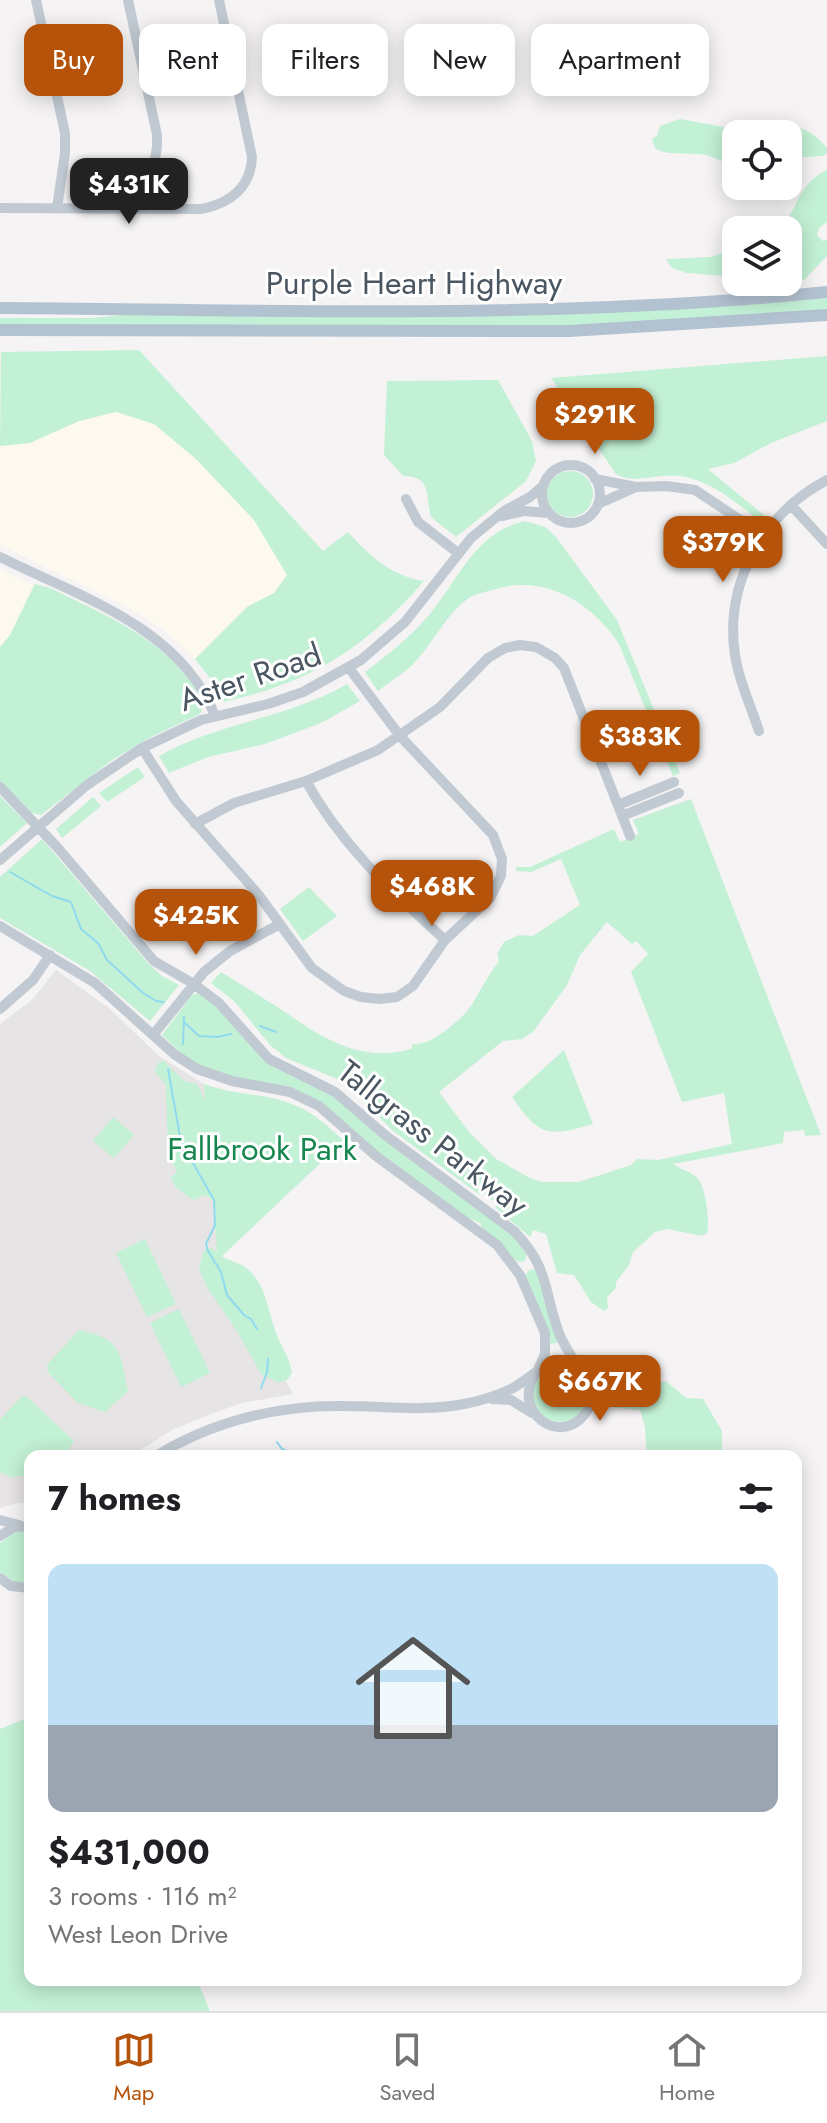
<!DOCTYPE html>
<meta charset="utf-8">
<style>
body{margin:0;font-family:Jost,sans-serif;background:#f6f6f6;color:#202124;height:100vh;display:flex;flex-direction:column;font-size:30px;white-space:nowrap}
*{box-sizing:border-box;margin:0}
p{font-size:26px;color:#757577}
.icon{flex:none;width:44px;height:44px;fill:none;stroke:currentColor;stroke-width:2;stroke-linecap:round;stroke-linejoin:round}
.map{position:relative;flex:1;overflow:hidden}
.panel{position:absolute;left:24px;top:1450px;width:778px;height:536px;display:flex;flex-direction:column;background:#fff;border-radius:16px;box-shadow:0 4px 20px #0003}
.panel>*{flex:none}
.guide{position:absolute;left:24px;top:24px;width:780px;height:72px;display:flex;gap:16px}
.fabs{position:absolute;left:722px;top:120px;display:grid;gap:16px}
.fabs a{display:grid;place-items:center;width:80px;height:80px;border-radius:16px;background:#fff;box-shadow:0 4px 20px #0003;font-size:40px}
.price{position:absolute;translate:-50% -68px;padding:0 18px;border-radius:16px;background:#b45309;color:#fff;font-size:26px;line-height:52px;filter:drop-shadow(0 2px 4px #0008)}
.price::after{content:'';position:absolute;left:50%;top:48px;width:24px;height:18px;margin-left:-12px;background:inherit;clip-path:polygon(0 0,100% 0,50% 100%)}
.price.current{background:#222;color:#fff}
ul{padding:0;list-style:none}
li{display:grid;align-content:center;gap:16px;height:424px;padding:0 24px}
li+li{border-top:2px solid #e0e0e0}
li span{display:grid;place-items:center;height:248px;border-radius:16px;color:#555}
li>.icon{margin-inline-start:auto}
span .icon{width:144px;height:144px;fill:#fffc;stroke-width:1}
li b{font-size:34px}
h2{display:flex;justify-content:space-between;align-items:center;height:96px;padding:0 24px;font-size:34px}
.chip{padding:0 28px;border-radius:16px;background:#fff;box-shadow:0 4px 20px #0003;font-size:28px;line-height:72px}
.chip.current{background:#b45309;color:#fff}
.tabs{display:flex;justify-content:space-around;align-items:center;height:112px;border-top:2px solid #e0e0e0;background:#fff;font-size:22px;color:#757577}
.tabs a{display:grid;justify-items:center;gap:4px}
.tabs .current{color:#b45309}
.map>svg:first-child{display:block}
.commercial{fill:#fdf9ef}
.education{fill:#e6e4e5}
.green{fill:#c3f1d5;fill-rule:evenodd}
.lines{fill:none;stroke-linecap:round;stroke-linejoin:round}
.stream{stroke:#90daee;stroke-width:2}
.minor{stroke:#c1cad2;stroke-width:10}
.major{stroke:#b3c2d1;stroke-width:12}
.labels{text-anchor:middle;dominant-baseline:central;stroke-width:6;stroke-linejoin:round;paint-order:stroke}
.street-label{font-size:32px;fill:#4a5661;stroke:#fff}
.park-label{font-size:32px;fill:#17864f;stroke:#fff}
</style>
<div class="map">
<svg width="827" height="2011" viewBox="0 0 827 2011">
<rect width="100%" height="100%" fill="#f5f3f3"/>
<path class="commercial" d="M 117,412 L 155,424 L 196,459 L 255,520 L 287,575 L 274,593 L 247,607 L 195,659 L 164,630 L 131,609 L 0,545 L 0,446 L 30,443 L 79,421 Z
M 0,569 L 33,585 L 10,635 L 0,646 Z"/>
<path class="education" d="M 56,970 L 109,1008 L 159,1056 L 204,1084 L 218,1260 L 293,1394 L 242,1403 L 216,1412 L 174,1429 L 131,1456 L 30,1456 L 30,1503 L 18,1503 L 0,1508 L 0,1024 L 32,1000 Z"/>
<path class="green" d="M 680,119 L 729,128 L 799,128 C 811,131 819,139 827,148 L 827,153 L 823,156 L 788,158 L 788,134 L 736,134 L 736,167 C 726,163 716,158 706,155 C 690,152 668,157 655,148 L 652,139 L 657,136 L 660,126 Z
M 827,170 L 827,222 L 819,228 L 817,235 L 823,241 L 827,240 L 827,256 L 804,280 L 788,279 L 788,230 L 778,230 C 799,210 797,184 827,170 Z
M 736,249 L 736,277 L 687,273 L 672,268 L 666,259 L 710,257 Z
M 827,298 L 827,310 L 669,322 L 506,327 L 0,326 L 0,318 L 90,318 L 125,315 C 359,315 593,321 827,298 Z
M 139,350 L 323,551 L 348,532 C 370,556 391,576 424,581 C 366,648 310,683 223,702 L 213,682 L 195,659 L 247,607 L 274,593 L 287,575 L 254,520 L 196,459 L 154,424 L 116,412 L 79,421 L 30,443 L 0,446 L 1,352 Z
M 827,356 L 827,421 L 771,443 L 734,463 L 708,469 L 766,517 L 762,522 C 737,504 710,479 679,476 C 660,473 633,485 616,474 L 551,378 Z
M 498,380 L 532,441 L 536,461 L 526,481 L 456,537 L 431,517 C 425,497 433,476 403,476 L 384,455 L 387,381 Z
M547 494a23 23 0 1 1 46 0a23 23 0 1 1-46 0Z
M 525,521 L 545,527 L 556,537 L 617,620 L 680,773 L 673,776 L 619,644 C 591,602 544,573 493,590 C 485,592 475,594 469,598 C 445,615 433,644 413,664 C 403,674 389,682 378,691 L 365,672 C 388,655 411,636 430,614 C 459,578 476,532 525,521 Z
M 35,584 L 50,588 C 107,616 176,643 204,705 L 200,714 L 153,736 L 112,760 L 41,815 L 32,813 L 0,782 L 0,647 L 10,635 Z
M 347,684 L 360,701 L 321,723 L 265,744 L 208,757 L 169,773 L 159,756 C 219,722 287,719 347,684 Z
M 138,767 L 145,777 L 107,802 L 99,793 Z
M 0,796 L 27,823 L 0,847 Z
M 93,797 L 101,806 L 62,838 L 56,829 Z
M 691,799 L 821,1135 L 805,1136 L 804,1130 L 784,1132 L 783,1143 L 673,1164 C 680,1169 690,1171 696,1177 C 706,1184 710,1222 707,1233 L 702,1236 L 668,1229 L 655,1232 L 633,1252 L 629,1265 L 616,1282 L 616,1288 L 607,1297 L 608,1308 L 604,1311 L 591,1302 L 574,1275 L 557,1273 L 546,1234 L 533,1230 L 530,1237 L 495,1207 L 497,1204 L 483,1193 L 480,1195 L 393,1131 L 355,1093 L 335,1078 L 286,1058 L 270,1045 L 235,1002 L 211,983 L 221,972 C 243,986 264,998 285,1012 C 323,1039 362,1063 411,1049 L 413,1044 C 430,1047 464,1018 473,1003 C 481,989 489,974 499,961 L 497,954 L 504,942 L 519,935 L 533,936 L 580,905 L 561,859 L 531,872 L 516,871 L 516,867 L 530,867 L 614,829 L 620,842 L 639,834 L 633,820 ZM 607,922 L 632,944 L 636,941 L 648,954 L 631,972 L 682,1102 L 724,1093 L 732,1144 L 658,1160 L 637,1159 L 631,1165 L 579,1182 L 542,1182 L 530,1178 L 496,1159 L 469,1132 L 439,1092 L 503,1041 L 522,1039 L 533,1032 L 567,985 L 580,955 Z
M 42,839 L 148,963 L 162,976 L 179,985 L 150,1021 L 90,971 L 0,918 L 0,877 Z
M 309,887 L 337,916 L 303,941 L 280,909 Z
M 198,993 L 218,1007 L 273,1066 L 329,1092 L 514,1237 L 526,1253 L 526,1259 L 522,1262 L 516,1261 L 483,1229 L 480,1223 L 464,1216 L 370,1146 L 329,1109 L 200,1066 L 186,1058 L 162,1035 L 192,995 Z
M 564,1050 L 593,1124 C 547,1137 540,1137 512,1097 Z
M 164,1061 L 184,1081 L 197,1084 L 205,1101 L 204,1084 C 233,1095 264,1093 292,1104 C 313,1112 328,1126 344,1141 L 222,1256 C 229,1261 238,1262 245,1267 C 266,1283 267,1307 275,1330 C 280,1345 289,1356 292,1372 L 288,1379 L 279,1383 L 261,1374 L 237,1331 L 208,1289 L 199,1270 L 203,1251 L 211,1248 L 217,1252 L 213,1200 L 205,1195 L 193,1200 L 175,1187 L 171,1178 L 177,1171 L 168,1155 L 166,1085 L 155,1072 L 158,1063 Z
M 113,1117 L 134,1135 L 114,1158 L 93,1141 Z
M 145,1239 L 176,1304 L 147,1317 L 116,1253 Z
M 534,1269 L 538,1272 L 560,1342 L 551,1344 L 525,1276 L 529,1270 Z
M 179,1309 L 210,1373 L 181,1387 L 150,1323 Z
M 79,1330 C 122,1339 120,1351 128,1391 L 105,1412 L 78,1403 L 48,1372 L 47,1365 Z
M533 1395a27 27 0 1 1 54 0a27 27 0 1 1-54 0Z
M 666,1381 L 686,1398 L 703,1399 L 722,1431 L 722,1456 L 647,1456 L 645,1427 L 640,1410 L 613,1407 L 630,1391 Z
M 21,1397 L 27,1397 L 74,1441 L 65,1456 L 30,1456 L 30,1475 L 12,1477 L 0,1472 L 0,1420 Z
M 18,1530 L 30,1530 L 30,1584 L 17,1584 L 0,1572 L 0,1543 Z
M 30,1717 L 30,1980 L 197,1980 L 210,2011 L 0,2011 L 0,1729 Z"/>
<g class="lines">
<path class="stream" d="M 10,872 L 52,896 L 71,902 L 81,929 L 98,943 L 107,960 L 143,993 L 156,1001 L 164,1002
M 184,1022 L 199,1036 L 217,1037 L 231,1034
M 260,1026 L 276,1032
M 183,1044 L 184,1017
M 168,1069 L 181,1142 L 214,1200 L 215,1225 L 206,1244 L 208,1251 L 221,1272 L 227,1295 L 244,1315 L 251,1319 L 257,1329
M 261,1388 L 267,1372 L 268,1359
M 277,1442 L 282,1449 L 301,1456"/>
<path class="minor" d="M 36,0 L 65,133 L 65,153 L 57,208
M 128,0 L 157,135 L 157,147 L 146,209
M 0,208 L 201,209 C 230,204 251,187 252,157 L 219,0
M542 494a29 29 0 1 1 58 0a29 29 0 1 1-58 0Z
M 595,479 L 636,487 L 666,486 L 695,490 L 763,535
M 406,499 L 418,522 L 458,553
M 598,504 L 634,488
M 791,505 L 827,544
M 502,516 L 524,511 L 549,513
M 0,557 C 78,596 181,627 215,716
M 759,731 C 751,706 739,682 735,655 C 724,583 764,513 827,480
M 142,748 L 176,801 L 258,894 L 312,968 L 344,991 L 361,997 L 379,999 L 397,997 L 413,986 L 445,940 L 490,898 L 501,876 L 502,859 L 493,835 L 400,736 L 349,668
M 306,781 C 341,845 392,891 445,940
M 0,787 L 57,847 L 154,961 L 194,984 L 219,1003 L 269,1059 L 335,1092 L 385,1135 L 514,1231 C 550,1268 543,1290 559,1333 C 564,1346 573,1359 581,1371
M 618,805 L 674,782
M 622,816 L 679,793
M 195,824 L 234,803 L 306,781 L 378,750 L 440,707 L 488,658 L 505,648 L 520,645 L 536,647 L 555,658 L 564,668 L 630,836
M 0,860 L 87,785 L 142,748 L 201,720 L 268,704 L 303,692 L 361,660 L 405,622 L 471,538 L 504,511 L 530,497 L 544,485
M 0,926 L 95,983 L 174,1054 L 197,1069 L 232,1081 L 290,1092 L 319,1106 L 376,1156 L 497,1245 L 520,1275 L 545,1333 L 545,1354 L 536,1374
M 0,1009 L 33,980 L 50,955
M 153,1035 L 204,972 L 230,951 L 278,925
M 583,1373 L 609,1380 L 648,1371
M 492,1399 L 511,1400 L 532,1413
M 590,1407 L 605,1392 L 624,1379
M 156,1456 C 211,1422 277,1405 342,1406 C 384,1406 423,1412 464,1404 C 480,1401 496,1396 511,1389 C 528,1381 544,1360 564,1363 C 589,1367 600,1396 584,1415 C 559,1446 513,1412 534,1376
M 0,1520 L 19,1525
M 0,1536 L 14,1527 L 30,1526
M 0,1578 L 11,1586 L 30,1588"/>
<path class="major" d="M 0,308 C 275,310 553,320 827,292
M 0,330 L 569,331 L 827,315"/>
</g>
<g class="labels">
<g class="street-label">
<text x="414" y="283">Purple Heart Highway</text>
<text transform="translate(250 677) rotate(-19)">Aster Road</text>
<text transform="translate(433 1138) rotate(38)">Tallgrass Parkway</text>
</g>
<g class="park-label">
<text x="262" y="1149">Fallbrook Park</text>
</g>
</g>
</svg>
<div class="fabs">
<a><svg class="icon" aria-label="locate" viewBox="0 0 24 24"><circle cx="12" cy="12" r="6"/><path d="M12 2v4M12 18v4M2 12h4M18 12h4"/></svg></a>
<a><svg class="icon" aria-label="layers" viewBox="0 0 24 24"><path d="M12 4l9 5-9 5-9-5zM3 14l9 5 9-5"/></svg></a>
</div>
<b class="price current" style="left:129px;top:226px">$431K</b>
<b class="price" style="left:595px;top:456px">$291K</b>
<b class="price" style="left:723px;top:584px">$379K</b>
<b class="price" style="left:640px;top:778px">$383K</b>
<b class="price" style="left:432px;top:928px">$468K</b>
<b class="price" style="left:196px;top:957px">$425K</b>
<b class="price" style="left:600px;top:1423px">$667K</b>
<div class="guide">
<a class="chip current">Buy</a>
<a class="chip">Rent</a>
<a class="chip">Filters</a>
<a class="chip">New</a>
<a class="chip">Apartment</a>
</div>
<section class="panel">
<h2>7 homes<svg class="icon" aria-label="filters" viewBox="0 0 24 24"><path d="M4 7h16M4 17h16"/><circle cx="9" cy="7" r="2"/><circle cx="15" cy="17" r="2"/></svg></h2>
<ul>
<li><span style="background:linear-gradient(#bfe0f5 65%,#9aa5b1 0)"><svg class="icon" aria-label="home" viewBox="0 0 24 24"><path d="M3 11l9-7 9 7M6 9v11h12V9"/></svg></span><div><b>$431,000</b><p>3 rooms · 116 m²</p><p>West Leon Drive</p></div></li>
</ul>
</section>
</div>
<nav class="tabs">
<a class="current"><svg class="icon" aria-label="map" viewBox="0 0 24 24"><path d="M3 6l6-2 6 2 6-2v14l-6 2-6-2-6 2zM9 4v14M15 6v14"/></svg>Map</a>
<a><svg class="icon" aria-label="saved" viewBox="0 0 24 24"><path d="M7 4h10v16l-5-4-5 4z"/></svg>Saved</a>
<a><svg class="icon" aria-label="home" viewBox="0 0 24 24"><path d="M3 11l9-7 9 7M6 9v11h12V9"/></svg>Home</a>
</nav>
